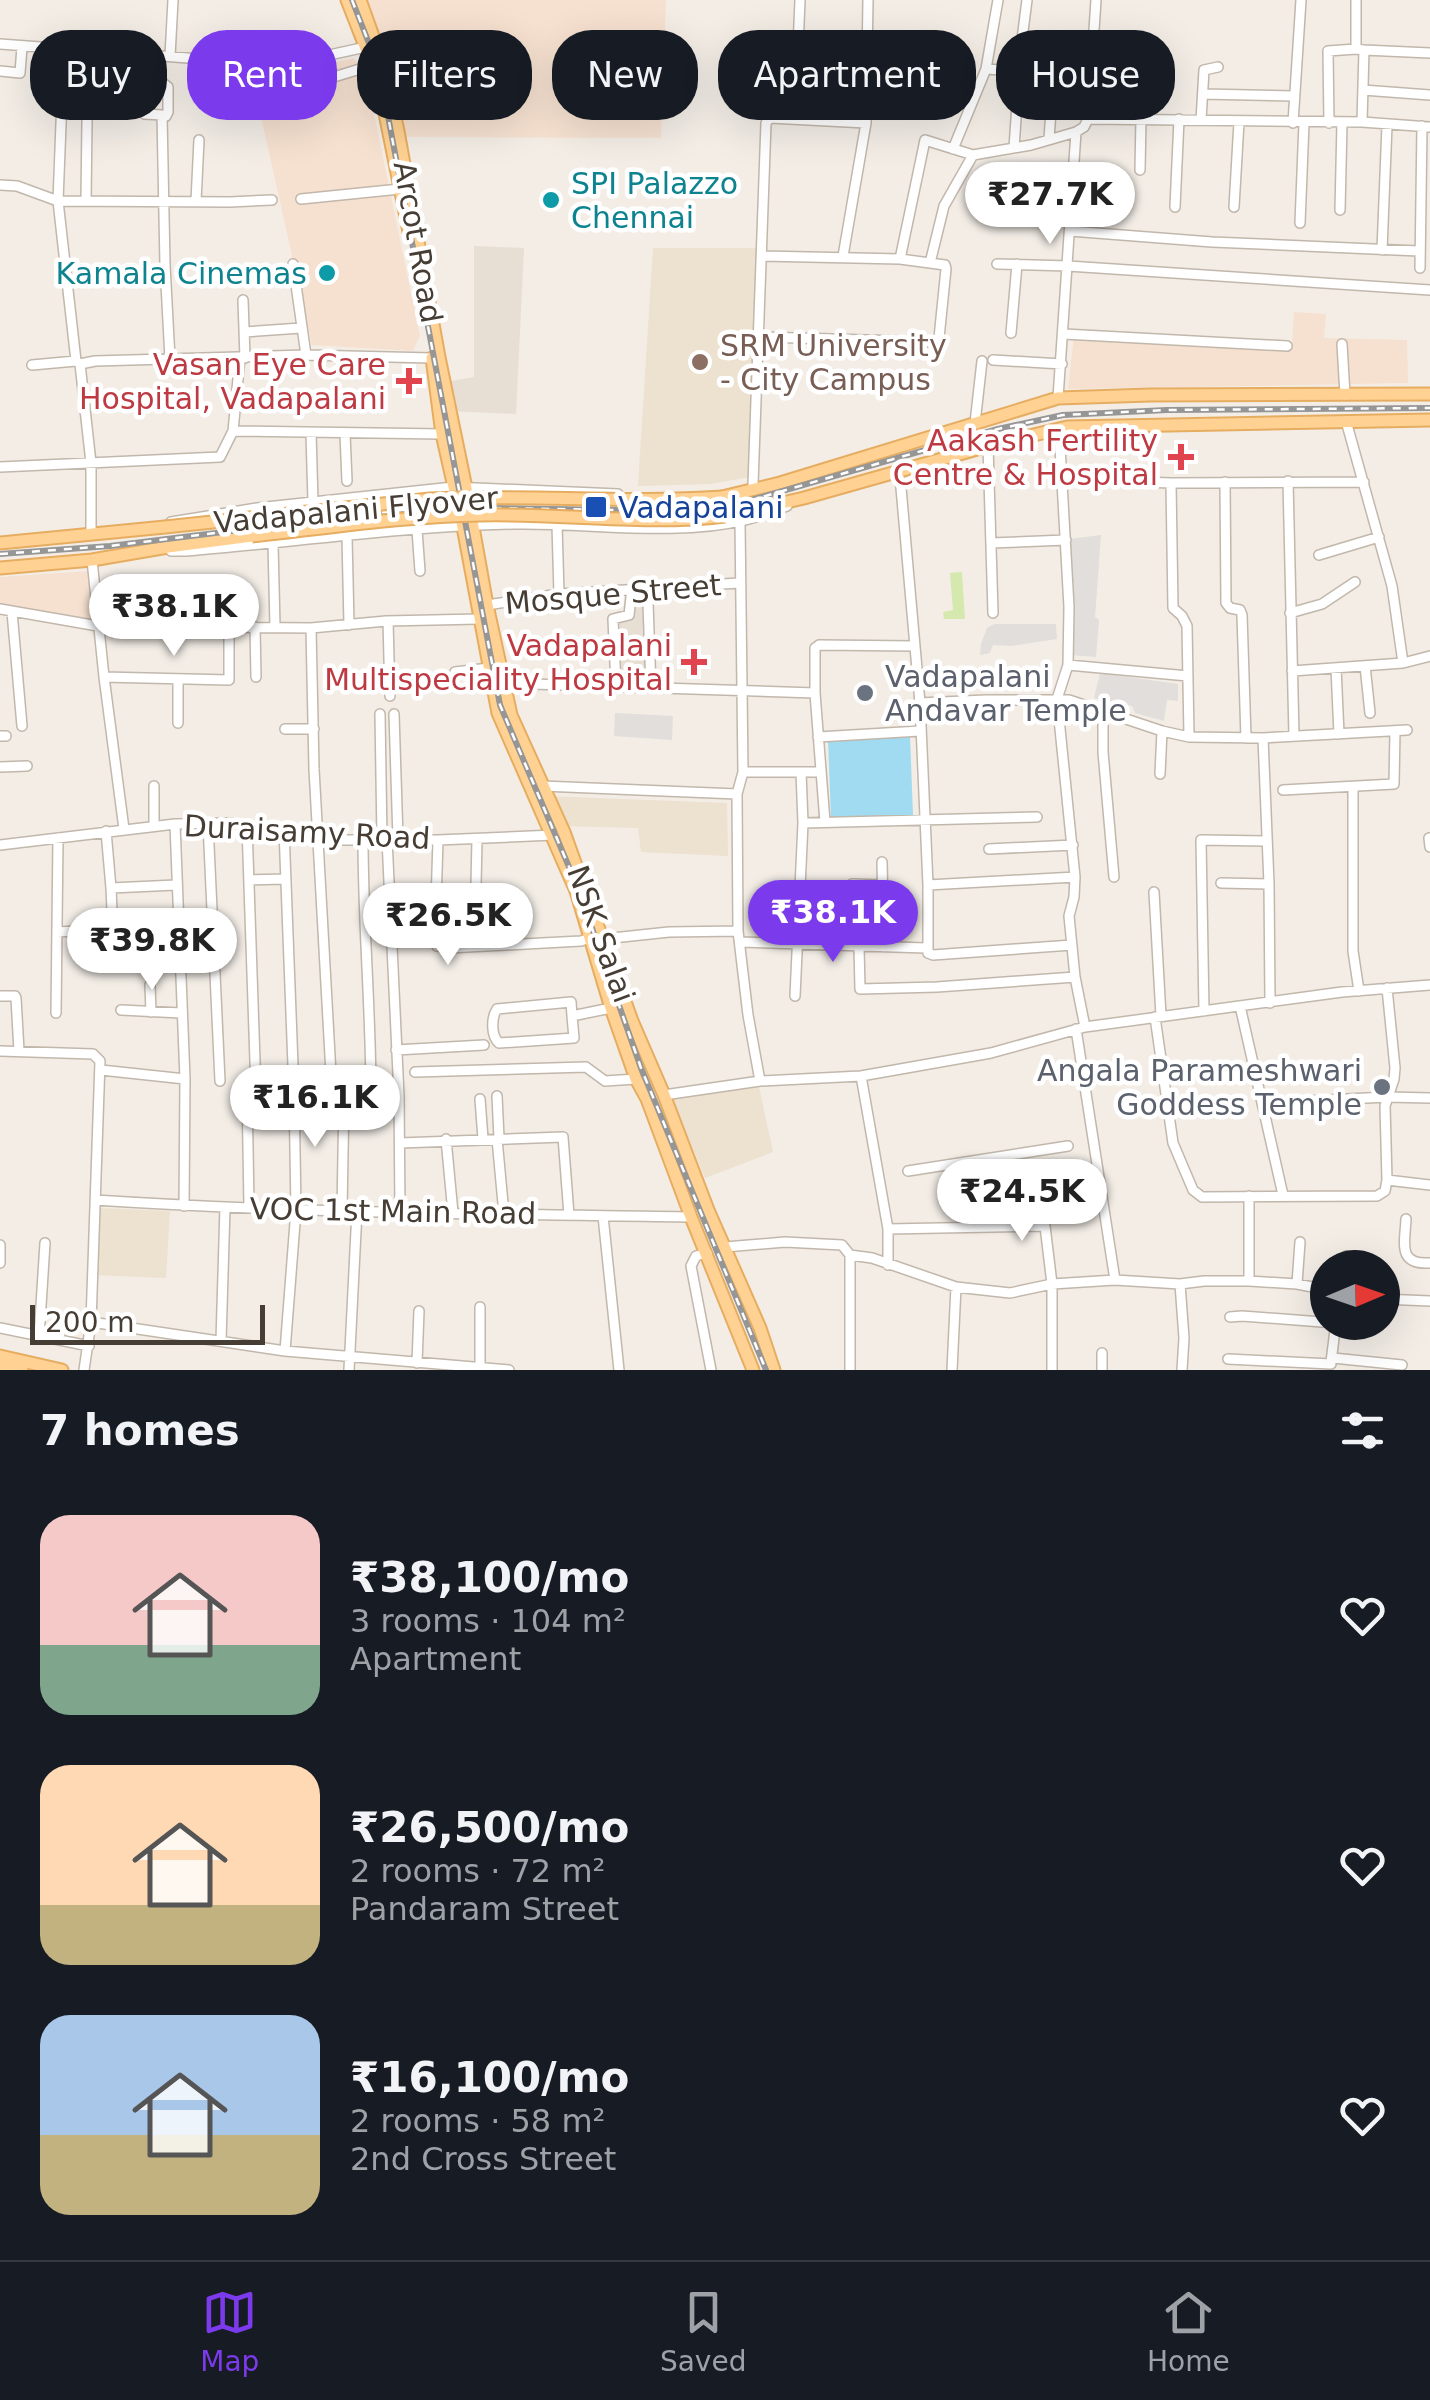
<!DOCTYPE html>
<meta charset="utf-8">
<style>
body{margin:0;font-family:"DejaVu Sans",sans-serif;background:#20242c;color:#f1f3f6;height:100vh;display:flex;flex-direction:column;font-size:38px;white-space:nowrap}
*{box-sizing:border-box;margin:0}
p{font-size:32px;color:#9ea1a6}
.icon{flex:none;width:55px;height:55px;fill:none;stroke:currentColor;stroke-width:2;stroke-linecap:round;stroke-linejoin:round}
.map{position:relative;height:1370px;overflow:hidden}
.side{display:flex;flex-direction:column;background:#171b24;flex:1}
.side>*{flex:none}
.guide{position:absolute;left:30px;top:30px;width:1370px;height:90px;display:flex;gap:20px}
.needle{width:65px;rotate:88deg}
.fabs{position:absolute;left:1310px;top:1250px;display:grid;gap:20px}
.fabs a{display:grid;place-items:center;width:90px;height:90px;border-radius:50%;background:#171b24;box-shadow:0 10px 40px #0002;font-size:50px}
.scale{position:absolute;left:30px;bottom:25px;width:235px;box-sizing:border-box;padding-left:10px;border:5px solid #463d35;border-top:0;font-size:28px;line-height:35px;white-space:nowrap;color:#463d35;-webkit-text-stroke:8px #fff;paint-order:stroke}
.price{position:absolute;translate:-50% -85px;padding:0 22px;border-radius:35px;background:#fff;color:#222;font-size:32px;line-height:65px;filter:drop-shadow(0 2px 5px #0008)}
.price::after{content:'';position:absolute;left:50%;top:60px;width:30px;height:22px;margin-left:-15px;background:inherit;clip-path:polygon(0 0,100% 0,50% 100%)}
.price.active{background:#7c3aed;color:#fff}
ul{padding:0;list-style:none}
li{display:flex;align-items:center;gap:30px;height:250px;padding:0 40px}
li span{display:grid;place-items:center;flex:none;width:280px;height:200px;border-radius:30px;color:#555}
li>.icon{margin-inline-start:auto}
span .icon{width:120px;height:120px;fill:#fffc;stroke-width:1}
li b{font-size:42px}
h2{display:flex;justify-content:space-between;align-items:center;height:120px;padding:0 40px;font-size:42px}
.chip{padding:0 35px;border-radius:40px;background:#171b24;box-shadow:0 10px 40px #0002;font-size:35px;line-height:90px}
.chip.active{background:#7c3aed;color:#fff}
.dock{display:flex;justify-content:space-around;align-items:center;height:140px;border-top:2px solid #363941;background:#171b24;font-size:28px;color:#9ea1a6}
.dock a{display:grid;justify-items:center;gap:5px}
.dock .active{color:#7c3aed}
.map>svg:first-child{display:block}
.residential{fill:#e7dfd4}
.commercial{fill:#f6e1d0}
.education{fill:#ede1cf}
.green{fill:#d5e8ae}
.parking{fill:#e1dedb}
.water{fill:#a1dbf1}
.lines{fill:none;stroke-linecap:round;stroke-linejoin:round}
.minor-casing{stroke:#c2b7ab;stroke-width:12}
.major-casing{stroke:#e6ad61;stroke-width:15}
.minor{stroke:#fff;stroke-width:9}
.major{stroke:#ffd293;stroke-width:11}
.rail-casing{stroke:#969696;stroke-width:6}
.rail{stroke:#fff;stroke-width:2.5;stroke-dasharray:8;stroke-linecap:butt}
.major-bridge-casing{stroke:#e6ad61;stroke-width:15;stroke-linecap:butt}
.major-bridge{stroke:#ffd293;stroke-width:11}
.culture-dot{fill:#0f9aa8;stroke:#fff;stroke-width:4}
.education-dot{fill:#8d6e63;stroke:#fff;stroke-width:4}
.health-dot{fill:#e0444e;stroke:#fff;stroke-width:4}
.transit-dot{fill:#1a4fb4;stroke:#fff;stroke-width:4}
.worship-dot{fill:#6b7280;stroke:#fff;stroke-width:4}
.labels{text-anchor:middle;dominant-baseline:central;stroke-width:9;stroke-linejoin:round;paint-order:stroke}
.culture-label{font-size:30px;fill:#0d838f;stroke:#fff;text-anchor:start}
.street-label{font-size:30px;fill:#463d35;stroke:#fff}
.education-label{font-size:30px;fill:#785e54;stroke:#fff;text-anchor:start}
.health-label{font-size:30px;fill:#be3a42;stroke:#fff;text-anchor:end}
.transit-label{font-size:30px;fill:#164399;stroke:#fff;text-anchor:start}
.worship-label{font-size:30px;fill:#5b616d;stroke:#fff;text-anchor:start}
</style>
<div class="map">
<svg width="1430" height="1370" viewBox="0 0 1430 1370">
<rect width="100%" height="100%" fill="#f3ede6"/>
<path class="residential" d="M 474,246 L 524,248 L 516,414 L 447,411 L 446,382 L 474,377 Z
M 630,596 L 648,596 L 653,678 L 613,678 L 611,617 L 622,616 L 623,611 L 630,610 Z"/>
<path class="commercial" d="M 362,0 L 666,0 L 661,138 L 406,137 L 385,55 Z
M 354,58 L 367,80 L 420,336 L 413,351 L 312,345 L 253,81 Z
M 1294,312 L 1326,314 L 1324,338 L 1407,340 L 1408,383 L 1068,389 L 1074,336 L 1292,345 Z
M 89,571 L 93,619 L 0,605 L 0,577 Z"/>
<path class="education" d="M 653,248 L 757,248 L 750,477 L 710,484 L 638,486 Z
M 545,796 L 727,803 L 728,856 L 641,852 L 638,828 L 558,826 Z
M 759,1087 L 773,1152 L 705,1178 L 672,1098 Z
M 97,1208 L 170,1211 L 166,1278 L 94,1275 Z"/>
<path class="green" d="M 962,572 L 965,619 L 944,619 L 943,612 L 953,610 L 950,573 Z"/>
<path class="parking" d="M 1101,535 L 1095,617 L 1099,620 L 1096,657 L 1070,655 L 1069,539 Z
M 994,624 L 1056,624 L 1057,639 L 1011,646 L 993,645 L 990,653 L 980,655 L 981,644 L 987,628 Z
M 1100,673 L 1178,684 L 1178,701 L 1167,700 L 1164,721 L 1135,713 L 1132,706 L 1094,698 Z
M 615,713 L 673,716 L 672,740 L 614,736 Z"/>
<path class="water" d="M 910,736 L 913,815 L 831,818 L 828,739 Z"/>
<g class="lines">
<defs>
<path id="minor" d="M 1356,0 L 1356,49 L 1364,50 L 1362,122
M 0,44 L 188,58 L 297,62 L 366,47
M 64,47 L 58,201 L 76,361 L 80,364 L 91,463 L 91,534
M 1021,47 L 1050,49 L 1055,53 L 1049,139
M 1364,50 L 1430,53
M 170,56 L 173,0
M 986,69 L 1019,71
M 0,71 L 20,73 L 22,47
M 324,80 L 373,65
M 1363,90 L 1430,95
M 1203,94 L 1294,96
M 162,115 L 144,114 L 144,88 L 147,84 L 163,83 L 168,87 L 168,112 L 166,116 L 162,115 L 165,265 L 170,359
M 795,118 L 800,0
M 1088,119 L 1362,122 L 1430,127
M 1201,120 L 1204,70 L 1218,67
M 1293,123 L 1301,0
M 1329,123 L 1328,51 L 1356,49
M 1014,148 L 1021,47 L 1027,0
M 953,149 L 986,69 L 998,0
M 1140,170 L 1141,118
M 0,185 L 17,186 L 58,201 L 230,202 L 272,200
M 301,199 L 400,189
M 86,201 L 87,121 L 92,49
M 196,201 L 199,140
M 1175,207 L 1179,119
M 1234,207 L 1239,122
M 1000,209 L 1072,209
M 1340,210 L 1342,123
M 1300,223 L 1304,123
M 1070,231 L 1212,242 L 1419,251
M 1382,250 L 1387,125
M 843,256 L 866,123 L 868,0
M 900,259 L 925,140 L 973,155 L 1031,145 L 1076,132 L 1084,127 L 1088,119 L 1096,0
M 930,263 L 944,206 L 973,155
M 293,264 L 306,355
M 997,264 L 1068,266 L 1430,290
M 1420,268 L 1422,126
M 243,300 L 245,358
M 244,332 L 301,328
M 1011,333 L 1017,264
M 1064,334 L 1287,346
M 760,337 L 936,342 L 939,338 L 946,269 L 945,265 L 900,259 L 762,256
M 1342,344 L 1345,395
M 993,360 L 1062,364
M 80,364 L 95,361 L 306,355 L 432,358
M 32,365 L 76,361
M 1058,398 L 1076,132
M 975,423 L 982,361
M 1059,429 L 1069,607 L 1068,665 L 1057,699 L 1075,877 L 1074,897 L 1069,916 L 1075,977 L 1085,1027
M 233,431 L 442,434
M 311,433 L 313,502
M 345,434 L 347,481
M 988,446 L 993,613
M 0,467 L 220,457 L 233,431 L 240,358
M 898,472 L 901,488 L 920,703 L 928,885 L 928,953 L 933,955 L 1072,945
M 1061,479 L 1171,483 L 1364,482
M 1288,481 L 1294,736
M 1225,482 L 1226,603 L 1230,608 L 1240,610 L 1242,615 L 1246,738
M 1171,483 L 1173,608 L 1182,616 L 1187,626 L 1189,737
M 753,484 L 766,123 L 770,118 L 866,123
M 171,522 L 257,508 L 453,487 L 618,494
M 740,522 L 743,772 L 737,794 L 738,931 L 748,1015 L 760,1081
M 557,525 L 559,594
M 417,530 L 420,571
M 347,537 L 349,625
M 991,543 L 1066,540
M 273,544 L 275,627
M 171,551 L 186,551 C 294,542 407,526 514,524 C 604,522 701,544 787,506
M 1319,555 L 1379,537
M 92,560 L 104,677 L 124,829
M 182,587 L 183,626
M 487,605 L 559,594 L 739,583
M 0,609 L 98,626 L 311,628 L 386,621 L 479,619
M 12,612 L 22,726
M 1290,613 L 1322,604 L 1355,582
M 388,621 L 390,696
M 255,627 L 256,677
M 311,628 L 314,769 L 332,1092
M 1403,663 L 1430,656
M 1068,665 L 1188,676
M 1365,666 L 1370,713
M 1336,668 L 1339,734
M 1292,671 L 1403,663 L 1392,586 L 1346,421
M 455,672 L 489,668
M 104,677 L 229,680 L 229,627
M 504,683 L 815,693
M 616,686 L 613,619 L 629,615 L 631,597 L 645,596 L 648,603 L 651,688
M 920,703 L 986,700 L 1069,700 L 1162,731 L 1189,737 L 1263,738 L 1407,730
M 1103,712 L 1103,752 L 1114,877
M 380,714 L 382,839
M 394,714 L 398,839
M 178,723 L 178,679
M 285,729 L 314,729
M 0,736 L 6,736
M 818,737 L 920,731
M 1263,738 L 1269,884 L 1270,1003
M 0,767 L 27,766
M 743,772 L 820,772
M 1160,774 L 1162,731
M 542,786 L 737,794
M 1353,787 L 1353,951 L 1359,991
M 1283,790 L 1394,784 L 1395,731
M 825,822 L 815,693 L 815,648 L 819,645 L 914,646
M 203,823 L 208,824 L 220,1081
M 803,823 L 1037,817
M 175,824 L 185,1079 L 184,1206
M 154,826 L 154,786
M 247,826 L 256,1091
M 284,830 L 294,1092 L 296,1210 L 285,1351
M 106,831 L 111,888
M 1429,838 L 1430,847
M 363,839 C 363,925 371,1010 371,1096
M 387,839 L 399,1096 L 400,1213
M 438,840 L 435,935 L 437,946 L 449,948 L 581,941 L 590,938
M 0,845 L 175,824 L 227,823 L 341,840 L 438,840 L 554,835
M 989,849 L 1073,845
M 882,862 L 884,947
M 249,880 L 286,879
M 1221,883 L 1269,884
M 852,884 L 882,885
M 476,885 L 477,839
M 928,885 L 1075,877
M 1154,892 L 1161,1016
M 57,932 L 77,931 L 84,938 L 96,938
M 603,939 L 669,932 L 738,931
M 741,942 L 926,948
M 859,947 L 860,989 L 937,987 L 1075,977
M 114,956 L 111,888 L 176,885
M 150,985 L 151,1012
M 0,996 L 15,996 L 16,998 L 19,1051
M 795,996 L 803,823 L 801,772
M 1240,1006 L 1283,1195
M 121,1010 L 181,1013
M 1204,1011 L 1201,840 L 1266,841
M 56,1013 L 58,838
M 572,1016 L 574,1038 L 499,1043 C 491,1036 491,1018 497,1009 L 571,1002 L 572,1016 L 611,1008
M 1155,1017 L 1173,1143 L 1193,1190 L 1202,1197 L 1377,1196 L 1385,1191 L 1387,1180 L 1385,1106 L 1394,1079 L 1395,1068 L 1387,988
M 1076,1029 L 1115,1280
M 396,1050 L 484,1045
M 0,1051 L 93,1054 L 100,1061 L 91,1322 L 84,1370
M 101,1070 L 185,1079
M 415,1072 L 586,1067 L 605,1081 L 636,1079
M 861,1076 L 888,1229 L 888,1265
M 664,1095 L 760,1081 L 861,1076 L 991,1053 L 1085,1027 L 1342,992 L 1430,985
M 497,1096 L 499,1138
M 480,1099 L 483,1139
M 1263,1103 L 1387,1097 L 1430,1098
M 446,1139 L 453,1213
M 497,1139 L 504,1214
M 400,1143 L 563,1137 L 569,1215
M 1007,1157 L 1011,1225
M 908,1171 L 1068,1146
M 1387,1180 L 1430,1185
M 95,1200 C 293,1213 492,1214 691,1217
M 249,1207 L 247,1089 L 332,1092 L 344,1096 L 399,1096
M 342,1211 L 344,1096
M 603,1216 L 619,1370
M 1406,1219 C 1405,1243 1397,1265 1430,1263
M 888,1229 L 1045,1226 L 1052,1284 L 1052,1370
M 0,1245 L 0,1263
M 725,1247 L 785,1242 L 842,1245 L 850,1255 L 850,1370
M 707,1253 L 696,1256 L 691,1266 L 711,1370
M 850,1255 L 872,1258 L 956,1287 L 1010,1293 L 1052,1284 L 1115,1280 L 1180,1284 L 1204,1281 L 1249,1281 L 1297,1284 L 1328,1290
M 1346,1268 L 1346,1256
M 1249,1281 L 1249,1196
M 1180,1284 L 1184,1338 L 1182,1370
M 1297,1284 L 1300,1242
M 1382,1299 L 1430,1301
M 480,1307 L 480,1368
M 1230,1317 L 1242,1316 L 1335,1323
M 91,1322 L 285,1351 L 509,1370
M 0,1328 L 89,1346
M 39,1337 L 45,1243
M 221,1341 L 225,1207
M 1102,1353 L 1102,1370
M 1333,1358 L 1402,1365
M 1228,1359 L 1331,1364
M 1331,1362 L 1336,1322
M 417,1363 L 419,1311
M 349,1370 L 357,1211
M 952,1370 L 956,1287"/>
<path id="major" d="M 347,0 L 378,79 L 409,232
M 360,0 L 383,64 L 398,131 L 439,357 L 466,488 L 487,605 L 511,715 L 564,832 L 632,1021 L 664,1095 L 708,1210 L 760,1328 L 774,1370
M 432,358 L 442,434 L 463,527 L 498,713 L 576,891 L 611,1008 L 636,1079 L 647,1099 L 691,1217 L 753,1370
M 722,497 L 780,483 L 1058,398 L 1150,395 L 1430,394
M 725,516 L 804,498 L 988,446 L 1067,427 L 1430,420
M 0,543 L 165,527
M 0,568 L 92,560 L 168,547 L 252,536
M 0,1356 L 62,1370
M 0,1365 L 22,1370"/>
</defs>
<use href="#minor" class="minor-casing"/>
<use href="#major" class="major-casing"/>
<use href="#minor" class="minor"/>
<use href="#major" class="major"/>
<defs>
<path id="rail" d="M 352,0 L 379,69 L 500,705 L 578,888 L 641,1068 L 766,1370
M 0,554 L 110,546 L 402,510 L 491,508 L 671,511 L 727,507 L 998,429 L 1063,415 L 1167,410 L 1430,408"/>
</defs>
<use href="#rail" class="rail-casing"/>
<use href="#rail" class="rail"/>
<defs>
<path id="major-bridge" d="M 165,527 L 430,499 C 528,494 625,504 722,497
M 252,536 C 328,528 404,516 481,515 C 562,513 645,526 725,516"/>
</defs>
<use href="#major-bridge" class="major-bridge-casing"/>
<use href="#major-bridge" class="major-bridge"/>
</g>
<g class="culture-dot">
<circle cx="551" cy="200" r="10"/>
<circle cx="327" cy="273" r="10"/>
</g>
<circle class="education-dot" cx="700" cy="362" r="10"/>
<g class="health-dot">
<path d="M404 366h10v10h10v10h-10v10h-10v-10h-10v-10h10z"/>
<path d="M1176 442h10v10h10v10h-10v10h-10v-10h-10v-10h10z"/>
<path d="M689 647h10v10h10v10h-10v10h-10v-10h-10v-10h10z"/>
</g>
<rect class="transit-dot" x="584" y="495" width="24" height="24" rx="5"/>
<g class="worship-dot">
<circle cx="865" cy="693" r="10"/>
<circle cx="1382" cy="1087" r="10"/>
</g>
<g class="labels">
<g class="culture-label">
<text x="571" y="183">SPI Palazzo<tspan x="571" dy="34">Chennai</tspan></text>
<text x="307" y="273" text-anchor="end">Kamala Cinemas</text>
</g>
<g class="street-label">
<text transform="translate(418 242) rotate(80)">Arcot Road</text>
<text transform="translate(356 510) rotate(-5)">Vadapalani Flyover</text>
<text transform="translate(613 594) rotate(-5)">Mosque Street</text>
<text transform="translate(307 832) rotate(3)">Duraisamy Road</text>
<text transform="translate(601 934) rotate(70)">NSK Salai</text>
<text transform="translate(393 1211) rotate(1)">VOC 1st Main Road</text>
</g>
<g class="education-label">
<text x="720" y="345">SRM University<tspan x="720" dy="34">- City Campus</tspan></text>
</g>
<g class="health-label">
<text x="386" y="364">Vasan Eye Care<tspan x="386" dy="34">Hospital, Vadapalani</tspan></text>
<text x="1158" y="440">Aakash Fertility<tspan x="1158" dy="34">Centre &amp; Hospital</tspan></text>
<text x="672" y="645">Vadapalani<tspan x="672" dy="34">Multispeciality Hospital</tspan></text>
</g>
<g class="transit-label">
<text x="618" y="507">Vadapalani</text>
</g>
<g class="worship-label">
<text x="885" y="676">Vadapalani<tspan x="885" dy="34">Andavar Temple</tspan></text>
<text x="1362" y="1070" text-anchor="end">Angala Parameshwari<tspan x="1362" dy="34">Goddess Temple</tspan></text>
</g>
</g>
</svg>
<div class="fabs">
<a><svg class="needle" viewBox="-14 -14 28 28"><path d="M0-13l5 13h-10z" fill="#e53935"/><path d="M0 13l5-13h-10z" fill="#9ea1a6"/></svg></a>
</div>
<div class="scale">200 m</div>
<b class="price" style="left:1050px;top:247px">₹27.7K</b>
<b class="price" style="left:174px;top:659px">₹38.1K</b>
<b class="price active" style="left:833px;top:965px">₹38.1K</b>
<b class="price" style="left:448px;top:968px">₹26.5K</b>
<b class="price" style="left:152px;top:993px">₹39.8K</b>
<b class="price" style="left:315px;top:1150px">₹16.1K</b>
<b class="price" style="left:1022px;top:1244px">₹24.5K</b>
<div class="guide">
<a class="chip">Buy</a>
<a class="chip active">Rent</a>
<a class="chip">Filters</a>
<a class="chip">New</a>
<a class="chip">Apartment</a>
<a class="chip">House</a>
</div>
</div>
<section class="side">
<h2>7 homes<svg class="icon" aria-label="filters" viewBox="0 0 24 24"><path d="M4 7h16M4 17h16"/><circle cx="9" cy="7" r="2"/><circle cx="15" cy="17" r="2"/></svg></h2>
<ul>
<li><span style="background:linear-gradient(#f6c9c9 65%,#7fa58c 0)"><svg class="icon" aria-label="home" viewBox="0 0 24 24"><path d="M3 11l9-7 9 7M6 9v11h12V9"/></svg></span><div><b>₹38,100/mo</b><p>3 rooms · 104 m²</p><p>Apartment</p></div><svg class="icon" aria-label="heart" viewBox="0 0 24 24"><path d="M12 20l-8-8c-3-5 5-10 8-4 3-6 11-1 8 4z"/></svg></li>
<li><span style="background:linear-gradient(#ffd9b3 70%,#c2b280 0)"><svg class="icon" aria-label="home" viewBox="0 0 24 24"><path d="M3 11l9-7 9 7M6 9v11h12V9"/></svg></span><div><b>₹26,500/mo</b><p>2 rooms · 72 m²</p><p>Pandaram Street</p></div><svg class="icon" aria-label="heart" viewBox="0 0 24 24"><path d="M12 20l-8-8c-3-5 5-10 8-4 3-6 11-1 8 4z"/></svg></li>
<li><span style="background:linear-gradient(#a9c7e8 60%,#c2b280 0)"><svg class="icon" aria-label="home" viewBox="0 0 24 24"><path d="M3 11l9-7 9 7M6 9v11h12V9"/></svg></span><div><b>₹16,100/mo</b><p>2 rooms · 58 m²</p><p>2nd Cross Street</p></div><svg class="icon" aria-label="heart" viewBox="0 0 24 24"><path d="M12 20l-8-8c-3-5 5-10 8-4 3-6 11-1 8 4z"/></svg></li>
</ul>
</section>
<nav class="dock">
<a class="active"><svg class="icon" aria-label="map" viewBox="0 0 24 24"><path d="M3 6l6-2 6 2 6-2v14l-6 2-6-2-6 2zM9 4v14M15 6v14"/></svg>Map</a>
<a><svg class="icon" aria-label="saved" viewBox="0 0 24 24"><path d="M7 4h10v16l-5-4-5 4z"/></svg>Saved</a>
<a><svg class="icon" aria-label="home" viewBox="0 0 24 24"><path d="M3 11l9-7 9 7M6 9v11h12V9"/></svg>Home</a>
</nav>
